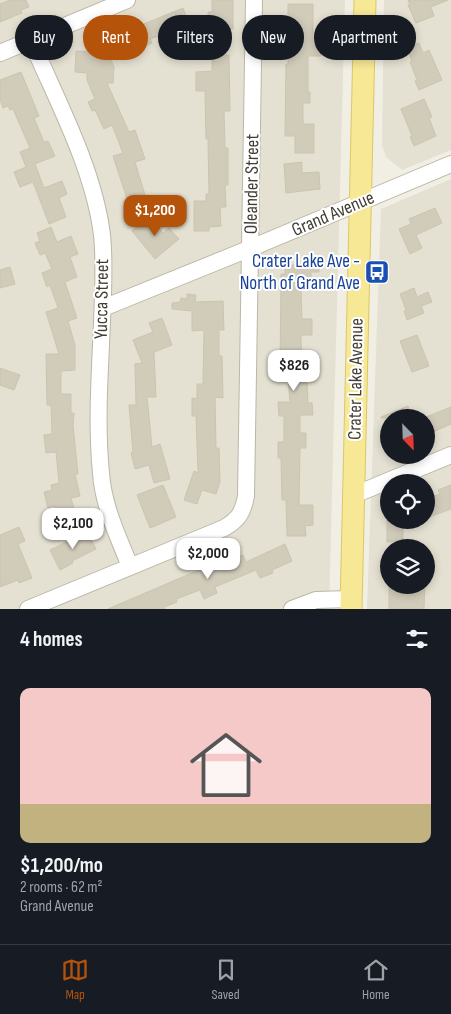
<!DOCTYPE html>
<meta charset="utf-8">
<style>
body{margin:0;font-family:"Sofia Sans Condensed",sans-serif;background:#242831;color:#f1f3f6;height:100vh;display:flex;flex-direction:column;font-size:19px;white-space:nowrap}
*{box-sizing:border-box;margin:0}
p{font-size:16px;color:#9ea1a6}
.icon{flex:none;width:28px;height:28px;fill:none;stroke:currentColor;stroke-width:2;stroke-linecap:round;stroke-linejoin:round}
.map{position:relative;height:609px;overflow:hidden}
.side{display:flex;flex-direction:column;background:#171b24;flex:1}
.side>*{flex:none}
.banner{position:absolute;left:15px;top:15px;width:421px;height:45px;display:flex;gap:10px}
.needle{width:32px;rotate:157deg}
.fabs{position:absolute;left:380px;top:409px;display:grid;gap:10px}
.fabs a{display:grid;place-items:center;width:55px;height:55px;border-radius:50%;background:#171b24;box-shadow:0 2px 8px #0003;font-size:25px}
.price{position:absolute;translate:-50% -42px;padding:0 11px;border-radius:10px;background:#fff;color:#222;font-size:16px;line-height:32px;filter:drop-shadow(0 1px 2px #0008)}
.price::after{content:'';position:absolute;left:50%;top:30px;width:15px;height:11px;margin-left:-8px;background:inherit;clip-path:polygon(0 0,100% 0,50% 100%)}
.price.selected{background:#b45309;color:#fff}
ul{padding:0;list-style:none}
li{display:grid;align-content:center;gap:10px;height:265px;padding:0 20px}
li span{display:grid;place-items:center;height:155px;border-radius:10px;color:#555}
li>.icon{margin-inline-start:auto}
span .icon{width:90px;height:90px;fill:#fffc;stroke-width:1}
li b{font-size:21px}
h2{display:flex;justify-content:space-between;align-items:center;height:60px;padding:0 20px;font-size:21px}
.chip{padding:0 18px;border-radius:22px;background:#171b24;box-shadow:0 2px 8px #0003;font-size:18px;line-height:45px}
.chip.selected{background:#b45309;color:#fff}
.tab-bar{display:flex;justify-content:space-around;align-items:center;height:70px;border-top:1px solid #363941;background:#171b24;font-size:14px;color:#9ea1a6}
.tab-bar a{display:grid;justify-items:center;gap:2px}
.tab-bar .selected{color:#b45309}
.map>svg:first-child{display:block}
.residential{fill:#e4e1d2;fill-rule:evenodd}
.building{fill:#d1cbba;stroke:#ccc4ae}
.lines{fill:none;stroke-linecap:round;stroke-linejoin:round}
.minor-casing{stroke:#bbb7a7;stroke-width:18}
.major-casing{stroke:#dbc767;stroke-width:23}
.minor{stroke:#fff;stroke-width:16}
.major{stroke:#f7e896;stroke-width:21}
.labels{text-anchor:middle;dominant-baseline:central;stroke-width:4;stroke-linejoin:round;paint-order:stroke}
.street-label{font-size:19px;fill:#423e34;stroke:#fff}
.transit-label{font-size:19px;fill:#164399;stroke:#fff;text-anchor:end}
</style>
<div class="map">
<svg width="451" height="609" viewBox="0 0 451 609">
<rect width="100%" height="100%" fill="#f1eee4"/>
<path class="residential" d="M 0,0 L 345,0 L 329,609 L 0,609 Z
M 384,0 L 451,0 L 451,150 L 402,170 L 386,157 L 382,146 Z
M 451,179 L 451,609 L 367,609 L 381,209 ZM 389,418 L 426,418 L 426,455 L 389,455 ZM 389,482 L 426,482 L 426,520 L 389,520 ZM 389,548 L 426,548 L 426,585 L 389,585 Z"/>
<path class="building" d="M 10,0 L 26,0 L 29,7 L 21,10 L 22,13 L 0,22 L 0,4 Z
M 212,0 L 233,0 L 233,29 L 208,29 L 208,12 L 212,12 Z
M 408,0 L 448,0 L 431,7 L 434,16 L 416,23 L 408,5 L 410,5 Z
M 288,4 L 313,4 L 313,44 L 321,44 L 321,56 L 308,56 L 308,92 L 310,92 L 310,103 L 303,103 L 303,124 L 314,124 L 314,153 L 295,153 L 295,136 L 285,136 L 286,64 L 288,64 L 288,44 L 298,44 L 298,20 L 288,20 Z
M 183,8 L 188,22 L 174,27 L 175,30 L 150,39 L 152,43 L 111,60 L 114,67 L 113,83 L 107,83 L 129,132 L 135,130 L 145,159 L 135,162 L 148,205 L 131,211 L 113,156 L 123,153 L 112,125 L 104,129 L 95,110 L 92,111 L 88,102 L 95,99 L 87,80 L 87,73 L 75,72 L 76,51 L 119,53 L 114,40 L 130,33 L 129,30 Z
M 419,43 L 423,53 L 429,50 L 442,80 L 419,90 L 415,81 L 417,80 L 410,62 L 412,61 L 407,47 Z
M 212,55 L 229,55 L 230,111 L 224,111 L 225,148 L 228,148 L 228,185 L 225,185 L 226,207 L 220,207 L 221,226 L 209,227 L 209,231 L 194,231 L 194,201 L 206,201 L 206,194 L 209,194 L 208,139 L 206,139 L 205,91 L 196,91 L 196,72 L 212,71 Z
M 21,72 L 39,116 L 34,118 L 44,142 L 48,141 L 55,156 L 35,164 L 44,188 L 62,181 L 67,194 L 59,198 L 66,217 L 49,224 L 33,182 L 20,187 L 14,172 L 26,167 L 20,152 L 30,148 L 13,109 L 10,110 L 8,106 L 3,108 L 0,100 L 0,80 Z
M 424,99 L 432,117 L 429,118 L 436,136 L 414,146 L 410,137 L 412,136 L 401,109 Z
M 302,162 L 302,173 L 319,172 L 320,189 L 286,193 L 284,164 Z
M 435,208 L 442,223 L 416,235 L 422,248 L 410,254 L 399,229 L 411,224 L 409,219 Z
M 149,216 L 163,233 L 169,228 L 179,239 L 155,259 L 132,231 Z
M 51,227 L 57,242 L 71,236 L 78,254 L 70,257 L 77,277 L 65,282 L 77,318 L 68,321 L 75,345 L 75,370 L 61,371 L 61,394 L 71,394 L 71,413 L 74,413 L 73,426 L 78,474 L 75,474 L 80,496 L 71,498 L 75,513 L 58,517 L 55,506 L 48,508 L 44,492 L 52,490 L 51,485 L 59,483 L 56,452 L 46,453 L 44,435 L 52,434 L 51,405 L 47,405 L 46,354 L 59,354 L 46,312 L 58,308 L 50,285 L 47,287 L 42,273 L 52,269 L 45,253 L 40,255 L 35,243 L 40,241 L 37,233 Z
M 303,259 L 319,259 L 319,272 L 311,272 L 311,284 L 302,285 L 301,290 L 302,319 L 312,319 L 312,335 L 301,335 L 302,383 L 307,383 L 308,403 L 312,403 L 313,415 L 300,415 L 300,433 L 306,433 L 306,448 L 300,448 L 299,505 L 313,505 L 313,525 L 305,526 L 306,536 L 287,536 L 286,500 L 282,500 L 281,458 L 278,458 L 278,442 L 284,442 L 284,416 L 279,416 L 278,402 L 290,402 L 288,377 L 280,377 L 281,274 L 285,274 L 285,265 L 303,265 Z
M 10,267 L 15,284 L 0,288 L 0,270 Z
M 414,288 L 417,297 L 428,292 L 432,302 L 421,306 L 424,313 L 407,320 L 404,311 L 406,310 L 400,294 Z
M 187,294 L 196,295 L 195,302 L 223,301 L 224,330 L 219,330 L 219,356 L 222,356 L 223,398 L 215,397 L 216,448 L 219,448 L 220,482 L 216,494 L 202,490 L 197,504 L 184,500 L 194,471 L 198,473 L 196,416 L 192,416 L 192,398 L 197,399 L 197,384 L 203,384 L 204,330 L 192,331 L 192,311 L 172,309 L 172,303 L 180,302 L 181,298 L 187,299 Z
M 162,318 L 172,345 L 154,352 L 156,397 L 147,397 L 152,447 L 160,444 L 170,479 L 154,483 L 149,465 L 135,469 L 131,453 L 133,452 L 129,405 L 136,405 L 135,364 L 142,363 L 133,340 L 153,332 L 149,323 Z
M 417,335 L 429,366 L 412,372 L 400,341 Z
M 0,368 L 20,375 L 14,390 L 0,385 Z
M 408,406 L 412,418 L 381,418 L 381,417 Z
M 451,407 L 451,424 L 426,435 L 426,417 Z
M 163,485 L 176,517 L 150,528 L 137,495 Z
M 451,485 L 451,509 L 426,518 L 426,499 L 440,494 L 438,490 Z
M 387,520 L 421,520 L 421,521 L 403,528 L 403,541 L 387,542 Z
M 19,527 L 25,541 L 18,544 L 32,578 L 19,583 L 18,580 L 0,587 L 0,535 Z
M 87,532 L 96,549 L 72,561 L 73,563 L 60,570 L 50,550 Z
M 285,544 L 292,561 L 272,570 L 273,573 L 260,578 L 256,570 L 215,587 L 217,593 L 204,599 L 200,590 L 176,599 L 177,602 L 164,607 L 165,609 L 108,609 L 206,567 L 209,573 L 231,564 L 230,560 L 243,555 L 246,562 Z
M 389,585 L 425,585 L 424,609 L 389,609 Z"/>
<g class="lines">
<defs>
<path id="minor" d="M 31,40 C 57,101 94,169 102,235 C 105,263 103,293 102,322 C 100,372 96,423 101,473 C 103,505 118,537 130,566
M 0,53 L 127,0
M 103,308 L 251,248 L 451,164
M 354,495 L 451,455
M 28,609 L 224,528 C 238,520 243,513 246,496 L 254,0
M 292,609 L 316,600 L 351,599"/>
<path id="major" d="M 351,609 L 365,0"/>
</defs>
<use href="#minor" class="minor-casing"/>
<use href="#major" class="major-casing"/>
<use href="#minor" class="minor"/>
<use href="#major" class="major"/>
</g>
<defs>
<symbol id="bus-square" viewBox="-11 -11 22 22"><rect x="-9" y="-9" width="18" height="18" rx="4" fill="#1a4fb4" stroke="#fff"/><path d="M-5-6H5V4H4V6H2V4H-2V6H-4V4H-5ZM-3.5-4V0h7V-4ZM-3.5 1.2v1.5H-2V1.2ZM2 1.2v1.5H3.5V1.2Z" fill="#fff"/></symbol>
</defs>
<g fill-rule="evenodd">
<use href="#bus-square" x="363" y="258" width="28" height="28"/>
</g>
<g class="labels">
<g class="street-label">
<text transform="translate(252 184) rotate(-89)">Oleander Street</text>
<text transform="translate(333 214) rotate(-23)">Grand Avenue</text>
<text transform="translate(102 299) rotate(-89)">Yucca Street</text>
<text transform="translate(356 379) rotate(-89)">Crater Lake Avenue</text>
</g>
<g class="transit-label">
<text x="360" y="261">Crater Lake Ave -<tspan x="360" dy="22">North of Grand Ave</tspan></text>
</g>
</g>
</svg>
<div class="fabs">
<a><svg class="needle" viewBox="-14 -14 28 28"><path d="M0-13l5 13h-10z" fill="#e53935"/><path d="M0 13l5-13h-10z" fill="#9ea1a6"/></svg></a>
<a><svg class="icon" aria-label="locate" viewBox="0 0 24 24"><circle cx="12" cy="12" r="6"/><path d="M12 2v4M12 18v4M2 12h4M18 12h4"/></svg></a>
<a><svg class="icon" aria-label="layers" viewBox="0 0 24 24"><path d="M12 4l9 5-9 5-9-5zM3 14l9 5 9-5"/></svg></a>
</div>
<b class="price selected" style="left:155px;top:237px">$1,200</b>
<b class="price" style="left:294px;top:392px">$826</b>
<b class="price" style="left:73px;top:550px">$2,100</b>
<b class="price" style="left:208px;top:580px">$2,000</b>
<div class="banner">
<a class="chip">Buy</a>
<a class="chip selected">Rent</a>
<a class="chip">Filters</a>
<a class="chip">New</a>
<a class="chip">Apartment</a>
</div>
</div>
<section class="side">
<h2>4 homes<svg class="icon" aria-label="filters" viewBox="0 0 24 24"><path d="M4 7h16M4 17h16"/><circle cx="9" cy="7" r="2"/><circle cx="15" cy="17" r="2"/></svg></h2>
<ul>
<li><span style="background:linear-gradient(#f6c9c9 75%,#c2b280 0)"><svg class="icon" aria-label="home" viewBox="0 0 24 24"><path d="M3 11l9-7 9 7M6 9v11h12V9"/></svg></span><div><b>$1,200/mo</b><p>2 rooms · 62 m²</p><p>Grand Avenue</p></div></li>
</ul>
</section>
<nav class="tab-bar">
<a class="selected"><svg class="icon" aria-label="map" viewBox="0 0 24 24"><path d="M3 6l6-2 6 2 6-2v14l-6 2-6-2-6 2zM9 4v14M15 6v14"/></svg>Map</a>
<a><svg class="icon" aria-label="saved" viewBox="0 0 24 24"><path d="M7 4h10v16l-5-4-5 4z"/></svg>Saved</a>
<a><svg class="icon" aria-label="home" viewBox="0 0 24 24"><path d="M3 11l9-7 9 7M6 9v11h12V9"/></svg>Home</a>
</nav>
